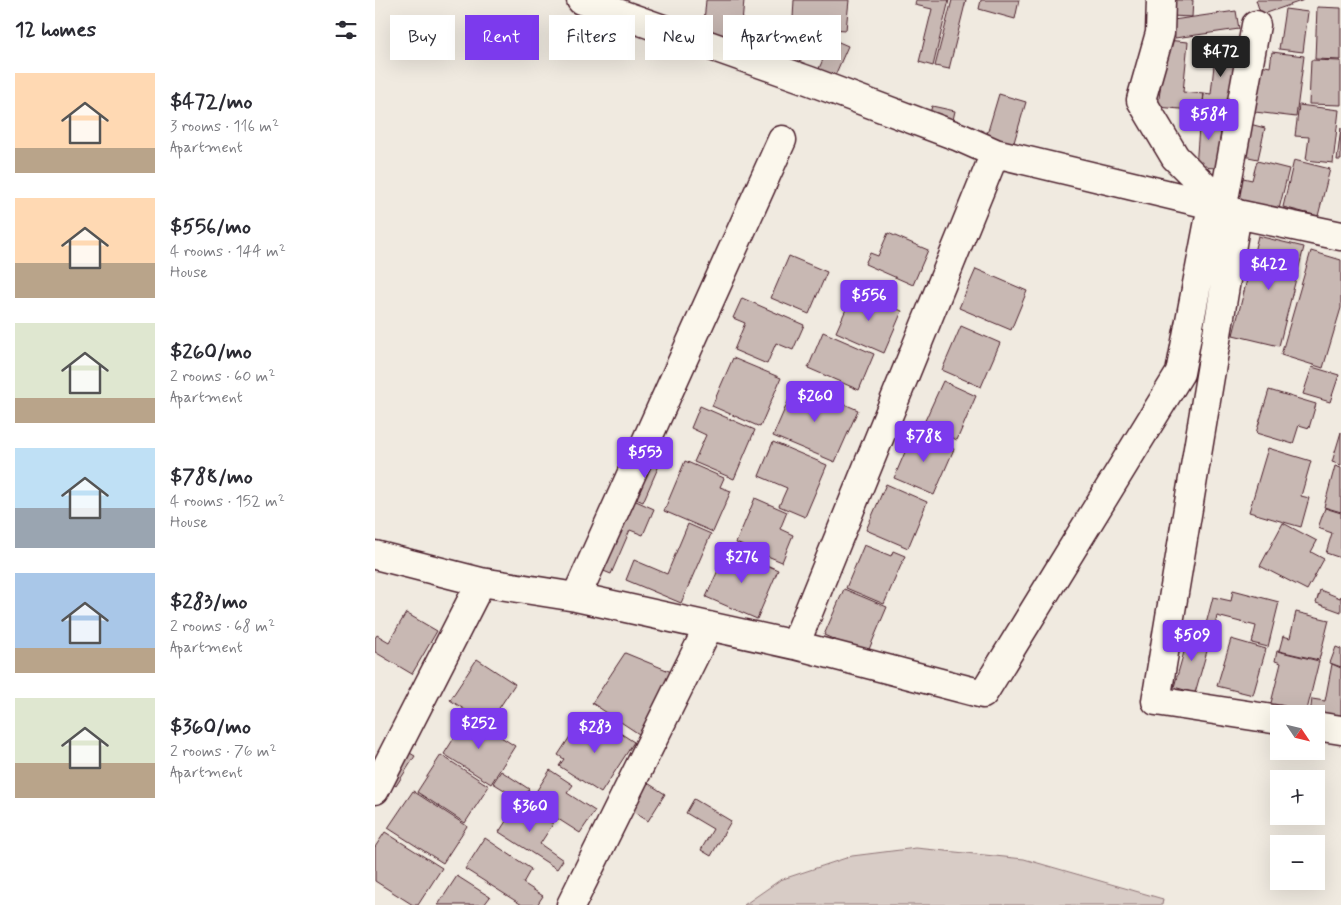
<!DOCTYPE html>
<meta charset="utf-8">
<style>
body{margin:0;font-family:Mynerve,sans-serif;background:#f2f2f3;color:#2b2b33;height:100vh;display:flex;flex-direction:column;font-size:19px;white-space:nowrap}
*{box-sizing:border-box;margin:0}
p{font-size:16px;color:#7c7c81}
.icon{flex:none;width:28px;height:28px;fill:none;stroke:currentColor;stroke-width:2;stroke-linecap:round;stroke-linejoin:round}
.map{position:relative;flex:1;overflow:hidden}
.panel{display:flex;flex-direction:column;background:#fff;width:375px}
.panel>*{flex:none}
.top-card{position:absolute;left:15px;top:15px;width:475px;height:45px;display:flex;gap:10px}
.needle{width:32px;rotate:125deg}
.tools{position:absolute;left:895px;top:705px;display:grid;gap:10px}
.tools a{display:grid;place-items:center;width:55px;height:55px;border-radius:0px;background:#fff;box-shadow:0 5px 20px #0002;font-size:25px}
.price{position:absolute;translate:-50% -42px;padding:0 11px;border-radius:5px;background:#7c3aed;color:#fff;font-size:16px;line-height:32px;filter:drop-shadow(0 1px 2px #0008)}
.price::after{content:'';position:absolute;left:50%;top:30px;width:15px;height:11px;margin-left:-8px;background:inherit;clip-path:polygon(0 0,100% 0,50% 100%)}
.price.current{background:#222;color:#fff}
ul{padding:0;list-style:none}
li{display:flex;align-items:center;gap:15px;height:125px;padding:0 15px}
li span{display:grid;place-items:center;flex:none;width:140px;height:100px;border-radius:0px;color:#555}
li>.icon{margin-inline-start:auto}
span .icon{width:60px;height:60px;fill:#fffc;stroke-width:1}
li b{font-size:21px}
h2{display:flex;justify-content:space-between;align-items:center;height:60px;padding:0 15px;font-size:21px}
.chip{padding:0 18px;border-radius:0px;background:#fff;box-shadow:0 5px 20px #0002;font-size:18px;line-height:45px}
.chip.current{background:#7c3aed;color:#fff}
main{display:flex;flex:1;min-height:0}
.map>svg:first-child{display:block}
.green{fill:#d8ccc6;stroke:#917678}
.building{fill:#c8b8b3;stroke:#4a1f2b}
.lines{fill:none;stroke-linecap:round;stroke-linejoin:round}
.street-casing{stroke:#4a1f2b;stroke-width:31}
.street{stroke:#fbf7ec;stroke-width:28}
</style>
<main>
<section class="panel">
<h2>12 homes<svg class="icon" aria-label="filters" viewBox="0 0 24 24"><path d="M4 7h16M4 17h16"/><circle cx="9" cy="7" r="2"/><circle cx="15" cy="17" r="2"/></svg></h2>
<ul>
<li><span style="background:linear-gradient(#ffd9b3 75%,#b9a48a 0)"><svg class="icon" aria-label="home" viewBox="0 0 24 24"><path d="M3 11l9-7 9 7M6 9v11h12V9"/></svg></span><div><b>$472/mo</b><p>3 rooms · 116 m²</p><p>Apartment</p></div></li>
<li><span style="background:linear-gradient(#ffd9b3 65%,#b9a48a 0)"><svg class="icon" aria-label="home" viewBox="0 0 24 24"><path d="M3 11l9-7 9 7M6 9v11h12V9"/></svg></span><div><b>$556/mo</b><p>4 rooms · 144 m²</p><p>House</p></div></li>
<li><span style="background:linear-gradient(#dfe7d0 75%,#b9a48a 0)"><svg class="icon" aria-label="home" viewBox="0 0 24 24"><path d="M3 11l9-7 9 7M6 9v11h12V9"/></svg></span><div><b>$260/mo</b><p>2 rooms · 60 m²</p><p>Apartment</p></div></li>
<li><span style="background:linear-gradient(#bfe0f5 60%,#9aa5b1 0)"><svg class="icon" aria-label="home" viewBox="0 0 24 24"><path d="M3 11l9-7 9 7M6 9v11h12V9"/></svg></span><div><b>$788/mo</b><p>4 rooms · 152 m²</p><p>House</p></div></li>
<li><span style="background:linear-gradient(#a9c7e8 75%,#b9a48a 0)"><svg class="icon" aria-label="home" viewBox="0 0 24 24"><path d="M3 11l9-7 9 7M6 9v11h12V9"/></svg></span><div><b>$283/mo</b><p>2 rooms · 68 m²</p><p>Apartment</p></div></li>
<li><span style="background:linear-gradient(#dfe7d0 65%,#b9a48a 0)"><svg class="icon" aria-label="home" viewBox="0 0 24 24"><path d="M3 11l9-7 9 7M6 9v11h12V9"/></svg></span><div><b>$360/mo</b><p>2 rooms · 76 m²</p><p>Apartment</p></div></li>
</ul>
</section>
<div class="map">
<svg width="966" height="905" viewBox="0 0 966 905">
<rect width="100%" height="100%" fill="#f0eae0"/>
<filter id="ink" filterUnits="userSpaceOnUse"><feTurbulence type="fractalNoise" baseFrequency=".02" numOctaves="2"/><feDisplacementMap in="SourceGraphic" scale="10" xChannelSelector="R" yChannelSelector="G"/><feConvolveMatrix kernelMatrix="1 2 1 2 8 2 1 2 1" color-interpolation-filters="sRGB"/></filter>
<g filter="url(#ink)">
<path class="green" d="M 541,848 L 649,859 L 788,899 L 787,905 L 369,905 L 405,880 L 477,856 Z"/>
<path class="building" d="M 331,0 L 369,0 L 366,36 L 328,33 Z
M 419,0 L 474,0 L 471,30 L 442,28 L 443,20 L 418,18 Z
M 541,0 L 574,0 L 558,66 L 544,62 L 557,9 L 540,5 Z
M 577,0 L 591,0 L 574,69 L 560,66 Z
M 606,0 L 644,0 L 640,19 L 604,9 Z
M 797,0 L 818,0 L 817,17 L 796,16 Z
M 881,0 L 929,0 L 886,15 Z
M 942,7 L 966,8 L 966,60 L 940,59 Z
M 910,9 L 933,12 L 928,52 L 904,49 Z
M 861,11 L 864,29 L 800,38 L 798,20 Z
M 457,39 L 473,46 L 458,80 L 442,73 Z
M 791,40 L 813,42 L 808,92 L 829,94 L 827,111 L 783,107 Z
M 835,43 L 862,45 L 854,114 L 827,111 L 829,93 L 836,94 L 839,65 L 833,64 Z
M 897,52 L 929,56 L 921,117 L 880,112 L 886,65 L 895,67 Z
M 936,60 L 966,61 L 966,105 L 934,104 Z
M 624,94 L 651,102 L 637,149 L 610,141 Z
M 924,105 L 964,110 L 958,163 L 931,160 L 934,137 L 920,136 Z
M 557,106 L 580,111 L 576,129 L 552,123 Z
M 825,114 L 847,115 L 843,168 L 821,167 Z
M 871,123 L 890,128 L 883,159 L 864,155 Z
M 966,128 L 966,160 L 962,160 Z
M 919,160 L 955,169 L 943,216 L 908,207 Z
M 882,161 L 914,169 L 904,209 L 859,198 L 864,177 L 877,180 Z
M 513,233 L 553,250 L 538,285 L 490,264 L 495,253 L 503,256 Z
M 883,236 L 929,247 L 904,346 L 858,335 Z
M 936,251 L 966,260 L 966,308 L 948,368 L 906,355 Z
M 414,256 L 452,272 L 434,314 L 396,298 Z
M 601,269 L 652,291 L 636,330 L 584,308 Z
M 479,291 L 527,311 L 509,353 L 461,332 Z
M 367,298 L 429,325 L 418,350 L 401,343 L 392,364 L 359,350 L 370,323 L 358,318 Z
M 586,326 L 625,343 L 606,387 L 567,370 Z
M 448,332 L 499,354 L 484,390 L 433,368 Z
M 358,358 L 406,378 L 385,427 L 337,406 Z
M 937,367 L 964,375 L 955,402 L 928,394 Z
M 568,381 L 601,396 L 582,440 L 548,425 Z
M 421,383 L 483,410 L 460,462 L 398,436 Z
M 894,390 L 941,404 L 934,428 L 924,425 L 918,444 L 881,433 Z
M 325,406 L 380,430 L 359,479 L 319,462 L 331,435 L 316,428 Z
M 539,431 L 579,449 L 559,495 L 519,478 Z
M 966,432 L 966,465 L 957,462 Z
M 398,442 L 452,465 L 430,517 L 404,506 L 412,488 L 384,476 Z
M 893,448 L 936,461 L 926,496 L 934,498 L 926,527 L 874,512 Z
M 272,455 L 286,461 L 268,502 L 254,496 Z
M 310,461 L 349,478 L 345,487 L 356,491 L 338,532 L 289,511 Z
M 960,466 L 966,468 L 966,512 L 949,507 Z
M 511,484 L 552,502 L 533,548 L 491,530 Z
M 252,497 L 279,509 L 268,535 L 255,530 L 236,574 L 221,568 Z
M 380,498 L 412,512 L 405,529 L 418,535 L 407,562 L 361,543 Z
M 950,508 L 966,513 L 966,558 L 951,553 L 957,533 L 943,528 Z
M 908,523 L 942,541 L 936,552 L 949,559 L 932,590 L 885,566 Z
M 313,524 L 336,534 L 306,603 L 251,580 L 259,560 L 292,574 Z
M 489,545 L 516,556 L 518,551 L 530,556 L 509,604 L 471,588 Z
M 353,548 L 403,570 L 382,619 L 331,597 Z
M 469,589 L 512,607 L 492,654 L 449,635 Z
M 858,590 L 904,602 L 893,647 L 877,643 L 881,626 L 842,616 L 840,626 L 831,624 L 838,597 L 856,601 Z
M 945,590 L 965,598 L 966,596 L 966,612 L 941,603 Z
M 921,612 L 954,620 L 944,660 L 904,651 L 908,636 L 915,638 Z
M 31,613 L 62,631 L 37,674 L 0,652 L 0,638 L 2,635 L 14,642 Z
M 815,631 L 836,637 L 820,693 L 799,687 Z
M 856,639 L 891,649 L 878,695 L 842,686 Z
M 961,647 L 966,649 L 966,667 L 955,663 Z
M 902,651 L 944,661 L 931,714 L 922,714 L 895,707 L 906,663 L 900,661 Z
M 250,653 L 299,673 L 264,734 L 217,703 Z
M 102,659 L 140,684 L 113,725 L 75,700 Z
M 957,664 L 966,668 L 966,720 L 935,714 L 937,699 L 950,701 Z
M 217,715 L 259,742 L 226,793 L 184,766 L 189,759 L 183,755 L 196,735 L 202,739 Z
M 93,716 L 140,746 L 116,784 L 69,754 Z
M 28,749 L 40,756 L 21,786 L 9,778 Z
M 66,755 L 114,786 L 90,823 L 42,792 Z
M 175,770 L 198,785 L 192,793 L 220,811 L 205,833 L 155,801 Z
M 126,771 L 154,789 L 147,801 L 118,783 Z
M 268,780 L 290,794 L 273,821 L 251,807 Z
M 38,791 L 92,826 L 68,863 L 13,828 Z
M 319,799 L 356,821 L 336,856 L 326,850 L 338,829 L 311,813 Z
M 144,801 L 178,824 L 165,844 L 188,860 L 182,869 L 124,832 Z
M 10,832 L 67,868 L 43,905 L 38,905 L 0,881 L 0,847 Z
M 110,838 L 156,869 L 148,883 L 168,896 L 162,905 L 147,905 L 90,869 Z
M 82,876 L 115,897 L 109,905 L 63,905 Z"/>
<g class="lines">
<defs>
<path id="street" d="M 206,0 L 435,81 L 584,137 L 620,153 L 837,205 L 848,205 L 881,25
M 786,0 L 785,33 L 766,100 L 800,157 L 848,205 L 862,214 L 966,236
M 862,214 L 781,701 L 904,720
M 0,555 L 106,582 L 201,597 L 420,645 L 608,694 L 805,373 L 837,205
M 201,597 L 407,140
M 420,645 L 620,153
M 941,726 L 966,730
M 0,790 L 106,582
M 196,905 L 334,626"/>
</defs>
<use href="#street" class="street-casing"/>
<use href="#street" class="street"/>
</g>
</g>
</svg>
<div class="tools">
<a><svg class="needle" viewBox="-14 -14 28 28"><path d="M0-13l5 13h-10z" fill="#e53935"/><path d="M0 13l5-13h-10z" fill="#7c7c81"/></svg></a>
<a>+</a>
<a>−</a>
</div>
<b class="price current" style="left:846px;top:78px">$472</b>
<b class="price" style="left:834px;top:141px">$584</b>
<b class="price" style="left:894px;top:291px">$422</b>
<b class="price" style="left:494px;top:322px">$556</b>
<b class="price" style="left:440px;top:423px">$260</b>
<b class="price" style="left:549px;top:463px">$788</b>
<b class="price" style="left:270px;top:479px">$553</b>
<b class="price" style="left:367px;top:584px">$276</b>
<b class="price" style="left:817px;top:662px">$509</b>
<b class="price" style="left:104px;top:750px">$252</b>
<b class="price" style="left:220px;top:754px">$283</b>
<b class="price" style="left:155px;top:833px">$360</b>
<div class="top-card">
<a class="chip">Buy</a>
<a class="chip current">Rent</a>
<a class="chip">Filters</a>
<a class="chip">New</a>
<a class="chip">Apartment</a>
</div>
</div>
</main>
